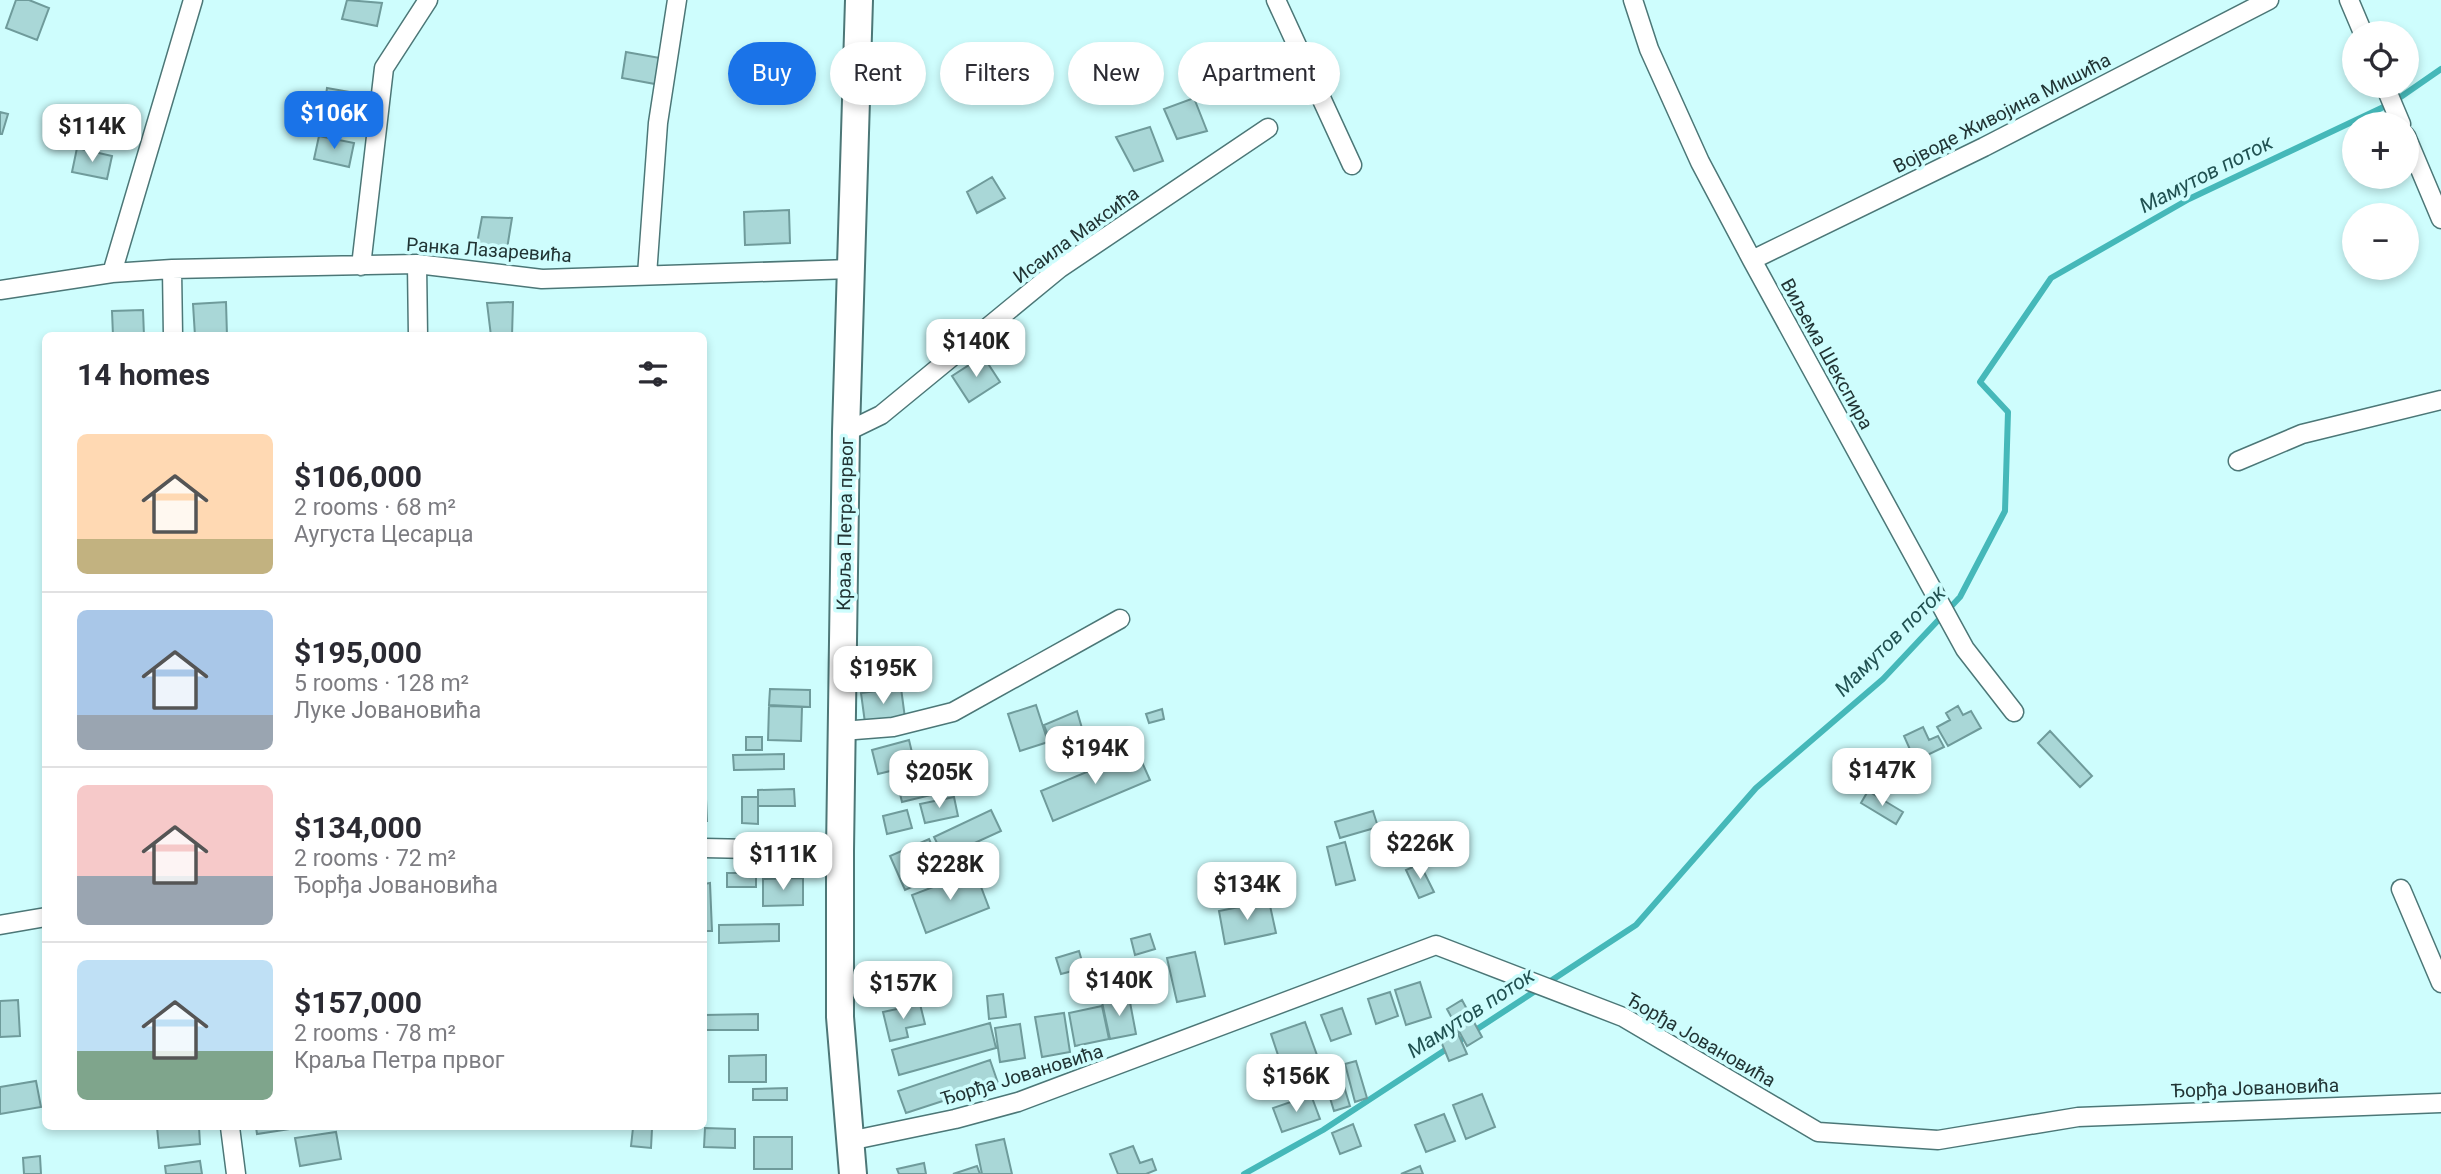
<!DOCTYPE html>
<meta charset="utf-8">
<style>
body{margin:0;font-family:Roboto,sans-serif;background:#f7f7f7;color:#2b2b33;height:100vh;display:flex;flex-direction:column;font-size:26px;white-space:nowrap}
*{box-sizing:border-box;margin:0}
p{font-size:23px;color:#7c7c81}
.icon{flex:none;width:38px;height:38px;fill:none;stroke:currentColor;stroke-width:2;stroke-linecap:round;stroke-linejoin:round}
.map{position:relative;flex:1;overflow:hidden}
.drawer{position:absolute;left:42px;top:332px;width:665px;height:798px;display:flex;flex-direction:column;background:#fff;border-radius:10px;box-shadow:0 4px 10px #0003}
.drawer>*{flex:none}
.top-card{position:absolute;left:728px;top:42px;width:665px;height:63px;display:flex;gap:14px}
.buttons{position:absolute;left:2342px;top:21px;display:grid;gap:14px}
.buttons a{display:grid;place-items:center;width:77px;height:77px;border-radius:50%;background:#fff;box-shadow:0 4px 10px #0003;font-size:35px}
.price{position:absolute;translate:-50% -60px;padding:0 16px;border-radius:14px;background:#fff;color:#222;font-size:23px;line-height:46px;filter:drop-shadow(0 2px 4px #0008)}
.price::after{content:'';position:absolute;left:50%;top:42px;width:21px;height:16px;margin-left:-10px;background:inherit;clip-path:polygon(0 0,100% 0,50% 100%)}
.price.selected{background:#1a73e8;color:#fff}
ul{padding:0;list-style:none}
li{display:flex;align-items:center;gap:21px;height:175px;padding:0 35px}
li+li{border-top:2px solid #e1e1e2}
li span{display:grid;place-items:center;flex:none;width:196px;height:140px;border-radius:10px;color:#555}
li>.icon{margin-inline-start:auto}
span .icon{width:84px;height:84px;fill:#fffc;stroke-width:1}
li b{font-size:30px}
h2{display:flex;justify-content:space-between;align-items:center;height:84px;padding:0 35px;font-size:30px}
.chip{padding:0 24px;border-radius:32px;background:#fff;box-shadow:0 4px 10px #0003;font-size:24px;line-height:63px}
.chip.selected{background:#1a73e8;color:#fff}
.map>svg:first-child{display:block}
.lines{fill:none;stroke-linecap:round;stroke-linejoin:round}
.stream{stroke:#45b8b9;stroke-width:6}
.building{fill:#a9d7d7;stroke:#6f9b9b;stroke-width:2}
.street-casing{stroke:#4c7777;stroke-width:21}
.secondary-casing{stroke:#4c7777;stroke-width:30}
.street{stroke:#fff;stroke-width:18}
.secondary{stroke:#fff;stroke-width:26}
.labels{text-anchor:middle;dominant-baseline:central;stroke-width:7;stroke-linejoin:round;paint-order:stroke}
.street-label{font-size:19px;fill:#213434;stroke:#cefdfd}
.water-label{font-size:21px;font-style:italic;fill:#215252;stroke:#cefdfd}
</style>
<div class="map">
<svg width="2441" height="1174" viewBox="0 0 2441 1174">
<rect width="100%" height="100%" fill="#cefdfd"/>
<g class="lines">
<path class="stream" d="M 1244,1174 L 1323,1130 L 1636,925 L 1756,788 L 1883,679 L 1960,597 L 2005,511 L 2008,412 L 1980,382 L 2051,278 L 2189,199 L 2392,103 L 2441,69"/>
</g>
<path class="building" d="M 16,0 L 29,0 L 49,8 L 37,40 L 6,28 Z
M 347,0 L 382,3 L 377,26 L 342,19 Z
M 626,52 L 660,58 L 655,84 L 622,78 Z
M 327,88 L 361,94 L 356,120 L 323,115 Z
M 1194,98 L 1207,131 L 1177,139 L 1164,109 Z
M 0,112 L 8,114 L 2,134 L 0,134 Z
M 1150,127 L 1163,161 L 1134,171 L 1116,137 Z
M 319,136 L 354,143 L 349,167 L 314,159 Z
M 77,148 L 112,156 L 107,179 L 72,172 Z
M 992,177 L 1005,198 L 977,213 L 967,192 Z
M 789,210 L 790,243 L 745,245 L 744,212 Z
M 482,217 L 512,218 L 507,249 L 476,249 Z
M 226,302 L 227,336 L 195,336 L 193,304 Z
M 513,302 L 512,336 L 491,336 L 487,303 Z
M 143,310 L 144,336 L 113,336 L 112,311 Z
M 983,356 L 1000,382 L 969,402 L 952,376 Z
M 901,688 L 905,718 L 865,723 L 861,693 Z
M 770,689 L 810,690 L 810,707 L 769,705 Z
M 1036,705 L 1048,742 L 1020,751 L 1008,714 Z
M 769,706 L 802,707 L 801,741 L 768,740 Z
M 1958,706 L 1963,715 L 1971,711 L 1981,728 L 1948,746 L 1937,727 L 1950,720 L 1946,713 Z
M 1162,709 L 1164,719 L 1149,723 L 1146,714 Z
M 1077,711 L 1090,756 L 1060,767 L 1044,725 Z
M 1923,727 L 1929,740 L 1938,736 L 1944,747 L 1915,761 L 1904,736 Z
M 2050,731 L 2092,776 L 2080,787 L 2038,743 Z
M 746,737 L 762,737 L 762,750 L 746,750 Z
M 909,740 L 915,765 L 878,774 L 872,750 Z
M 1137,751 L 1150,780 L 1053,821 L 1041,791 Z
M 784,754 L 784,769 L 734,770 L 733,755 Z
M 936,764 L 943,792 L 902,802 L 895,774 Z
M 794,789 L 795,806 L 758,806 L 758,790 Z
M 1868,791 L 1903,812 L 1896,824 L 1861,803 Z
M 742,797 L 758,797 L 758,824 L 742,823 Z
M 954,797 L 958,816 L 925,823 L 920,804 Z
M 704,799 L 706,799 L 707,821 L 704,821 Z
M 907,810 L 912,828 L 887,834 L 883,816 Z
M 991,810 L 1001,831 L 944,857 L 934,837 Z
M 1373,811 L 1378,827 L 1340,838 L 1335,822 Z
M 929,839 L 944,873 L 905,890 L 890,856 Z
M 1345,842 L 1355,880 L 1336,885 L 1327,847 Z
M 1420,864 L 1434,892 L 1419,898 L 1406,870 Z
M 975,871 L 989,908 L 926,933 L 912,895 Z
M 727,873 L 756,873 L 756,887 L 727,887 Z
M 803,878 L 803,905 L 763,906 L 763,879 Z
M 710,883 L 712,931 L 704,931 L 704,884 Z
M 1269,901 L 1276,933 L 1225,944 L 1219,911 Z
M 779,924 L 779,941 L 719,943 L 719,925 Z
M 1150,934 L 1155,949 L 1135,955 L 1131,939 Z
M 1079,951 L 1084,968 L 1061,974 L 1056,958 Z
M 1195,952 L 1205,996 L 1177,1002 L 1167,958 Z
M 1420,982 L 1431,1017 L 1406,1025 L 1395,990 Z
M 1390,992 L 1398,1016 L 1376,1024 L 1368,999 Z
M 1003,994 L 1006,1017 L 989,1019 L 987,996 Z
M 1129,997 L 1136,1034 L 1110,1039 L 1102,1002 Z
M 18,1000 L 20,1036 L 0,1037 L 0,1001 Z
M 1462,1000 L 1482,1037 L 1467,1046 L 1447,1009 Z
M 920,1004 L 925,1024 L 906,1028 L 908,1037 L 890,1041 L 883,1012 Z
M 1102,1006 L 1109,1039 L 1075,1046 L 1069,1013 Z
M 1342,1008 L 1351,1034 L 1331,1041 L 1321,1015 Z
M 1064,1013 L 1070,1052 L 1042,1057 L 1035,1017 Z
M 758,1014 L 758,1030 L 704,1030 L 704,1015 Z
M 1305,1022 L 1318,1058 L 1283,1070 L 1271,1034 Z
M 990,1023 L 996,1048 L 899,1075 L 892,1050 Z
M 1020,1024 L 1025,1058 L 1000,1062 L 995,1028 Z
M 1455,1027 L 1467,1054 L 1449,1061 L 1438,1034 Z
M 766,1055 L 766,1082 L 729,1082 L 729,1056 Z
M 990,1060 L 998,1083 L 906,1113 L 898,1091 Z
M 1356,1061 L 1367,1098 L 1355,1102 L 1345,1064 Z
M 1342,1080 L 1350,1106 L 1334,1111 L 1326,1085 Z
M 36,1081 L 41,1107 L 0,1114 L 0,1087 Z
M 787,1088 L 787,1100 L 753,1100 L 753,1089 Z
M 1482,1094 L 1495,1127 L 1466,1139 L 1453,1105 Z
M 1311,1095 L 1320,1119 L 1282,1132 L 1273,1108 Z
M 1444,1114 L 1455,1141 L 1426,1152 L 1415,1125 Z
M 1353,1124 L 1361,1146 L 1340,1154 L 1332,1133 Z
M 157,1127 L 199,1127 L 200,1144 L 159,1148 Z
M 256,1127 L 297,1127 L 297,1128 L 257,1134 Z
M 633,1128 L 652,1129 L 651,1148 L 631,1146 Z
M 705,1128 L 735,1129 L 735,1148 L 704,1147 Z
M 336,1132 L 341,1159 L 300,1166 L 295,1138 Z
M 754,1137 L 792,1137 L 792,1169 L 754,1169 Z
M 1004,1139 L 1012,1174 L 982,1174 L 976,1145 Z
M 1133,1146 L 1140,1163 L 1152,1159 L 1156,1170 L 1146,1174 L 1118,1174 L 1110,1154 Z
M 40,1156 L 41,1174 L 24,1174 L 23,1158 Z
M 200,1161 L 202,1174 L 166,1174 L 165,1166 Z
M 924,1163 L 926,1174 L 899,1174 L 897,1169 Z
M 977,1166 L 980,1174 L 953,1174 Z
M 1420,1166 L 1423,1174 L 1401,1174 Z"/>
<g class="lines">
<defs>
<path id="street" d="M 1276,0 L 1352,165
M 1633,0 L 1649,49 L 1700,162 L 1752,260 L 1965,649 L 2014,712
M 2349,0 L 2363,33
M 2385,86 L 2401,124
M 2406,136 L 2441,219
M 1752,260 L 1984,147 L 2269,0
M 417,264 L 418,336
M 361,266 L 384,68 L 428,0
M 172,269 L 173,336
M 112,273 L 193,0
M 647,275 L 658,123 L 677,0
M 0,290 L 112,273 L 172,269 L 417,264 L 542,279 L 851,269
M 846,432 L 881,415 L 1060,268 L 1268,128
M 2238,461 L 2302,434 L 2441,400
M 842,731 L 893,727 L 953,712 L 1120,619
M 704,848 L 840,851
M 2401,889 L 2441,983
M 0,925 L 46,917
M 230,1127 L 236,1174
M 849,1141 L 955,1119 L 1018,1102 L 1436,945 L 1623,1017 L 1818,1132 L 1938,1140 L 2078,1117 L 2441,1103"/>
<path id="secondary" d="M 853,1174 L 840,1017 L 840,851 L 846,432 L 859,0"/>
</defs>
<use href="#street" class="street-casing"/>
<use href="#secondary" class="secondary-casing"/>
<use href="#street" class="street"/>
<use href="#secondary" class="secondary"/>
</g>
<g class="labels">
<g class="street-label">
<text transform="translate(2002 113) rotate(-27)">Војводе Живојина Мишића</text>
<text transform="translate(1076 235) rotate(-36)">Исаила Максића</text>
<text transform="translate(489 250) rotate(4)">Ранка Лазаревића</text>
<text transform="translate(1827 354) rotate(61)">Виљема Шекспира</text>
<text transform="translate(845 524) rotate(-89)">Краља Петра првог</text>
<text transform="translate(1701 1040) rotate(30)">Ђорђа Јовановића</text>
<text transform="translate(1022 1075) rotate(-17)">Ђорђа Јовановића</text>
<text transform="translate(2255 1088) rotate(-2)">Ђорђа Јовановића</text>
</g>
<g class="water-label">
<text transform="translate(2206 174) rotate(-27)">Мамутов поток</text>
<text transform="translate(1890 641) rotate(-45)">Мамутов поток</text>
<text transform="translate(1471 1013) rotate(-33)">Мамутов поток</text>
</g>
</g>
</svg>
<div class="buttons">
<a><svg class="icon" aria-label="locate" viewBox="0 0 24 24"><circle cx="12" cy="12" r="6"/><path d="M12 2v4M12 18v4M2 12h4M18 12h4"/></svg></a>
<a>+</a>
<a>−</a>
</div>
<b class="price selected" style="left:334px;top:151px">$106K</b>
<b class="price" style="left:92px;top:164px">$114K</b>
<b class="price" style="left:976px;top:379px">$140K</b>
<b class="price" style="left:883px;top:706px">$195K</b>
<b class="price" style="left:1095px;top:786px">$194K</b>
<b class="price" style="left:1882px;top:808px">$147K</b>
<b class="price" style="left:939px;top:810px">$205K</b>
<b class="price" style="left:1420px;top:881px">$226K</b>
<b class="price" style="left:783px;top:892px">$111K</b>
<b class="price" style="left:950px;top:902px">$228K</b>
<b class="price" style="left:1247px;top:922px">$134K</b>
<b class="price" style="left:1119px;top:1018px">$140K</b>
<b class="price" style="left:903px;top:1021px">$157K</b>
<b class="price" style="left:1296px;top:1114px">$156K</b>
<div class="top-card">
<a class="chip selected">Buy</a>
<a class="chip">Rent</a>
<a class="chip">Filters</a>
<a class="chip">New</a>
<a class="chip">Apartment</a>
</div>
<section class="drawer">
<h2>14 homes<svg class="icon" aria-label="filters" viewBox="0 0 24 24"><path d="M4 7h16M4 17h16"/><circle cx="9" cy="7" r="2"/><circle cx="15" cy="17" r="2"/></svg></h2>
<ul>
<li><span style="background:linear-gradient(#ffd9b3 75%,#c2b280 0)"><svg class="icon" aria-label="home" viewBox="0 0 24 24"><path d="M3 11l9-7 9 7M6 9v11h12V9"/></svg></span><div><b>$106,000</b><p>2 rooms · 68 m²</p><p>Аугуста Цесарца</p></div></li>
<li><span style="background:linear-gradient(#a9c7e8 75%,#9aa5b1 0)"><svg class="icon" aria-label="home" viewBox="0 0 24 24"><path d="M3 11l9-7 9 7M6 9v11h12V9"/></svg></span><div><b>$195,000</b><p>5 rooms · 128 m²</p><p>Луке Јовановића</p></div></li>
<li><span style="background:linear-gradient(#f6c9c9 65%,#9aa5b1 0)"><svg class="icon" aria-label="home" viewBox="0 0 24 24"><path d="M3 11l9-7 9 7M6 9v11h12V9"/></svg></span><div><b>$134,000</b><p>2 rooms · 72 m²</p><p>Ђорђа Јовановића</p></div></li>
<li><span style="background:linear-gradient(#bfe0f5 65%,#7fa58c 0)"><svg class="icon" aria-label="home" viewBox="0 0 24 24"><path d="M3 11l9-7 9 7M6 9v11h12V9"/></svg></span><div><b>$157,000</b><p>2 rooms · 78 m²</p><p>Краља Петра првог</p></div></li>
</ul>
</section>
</div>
